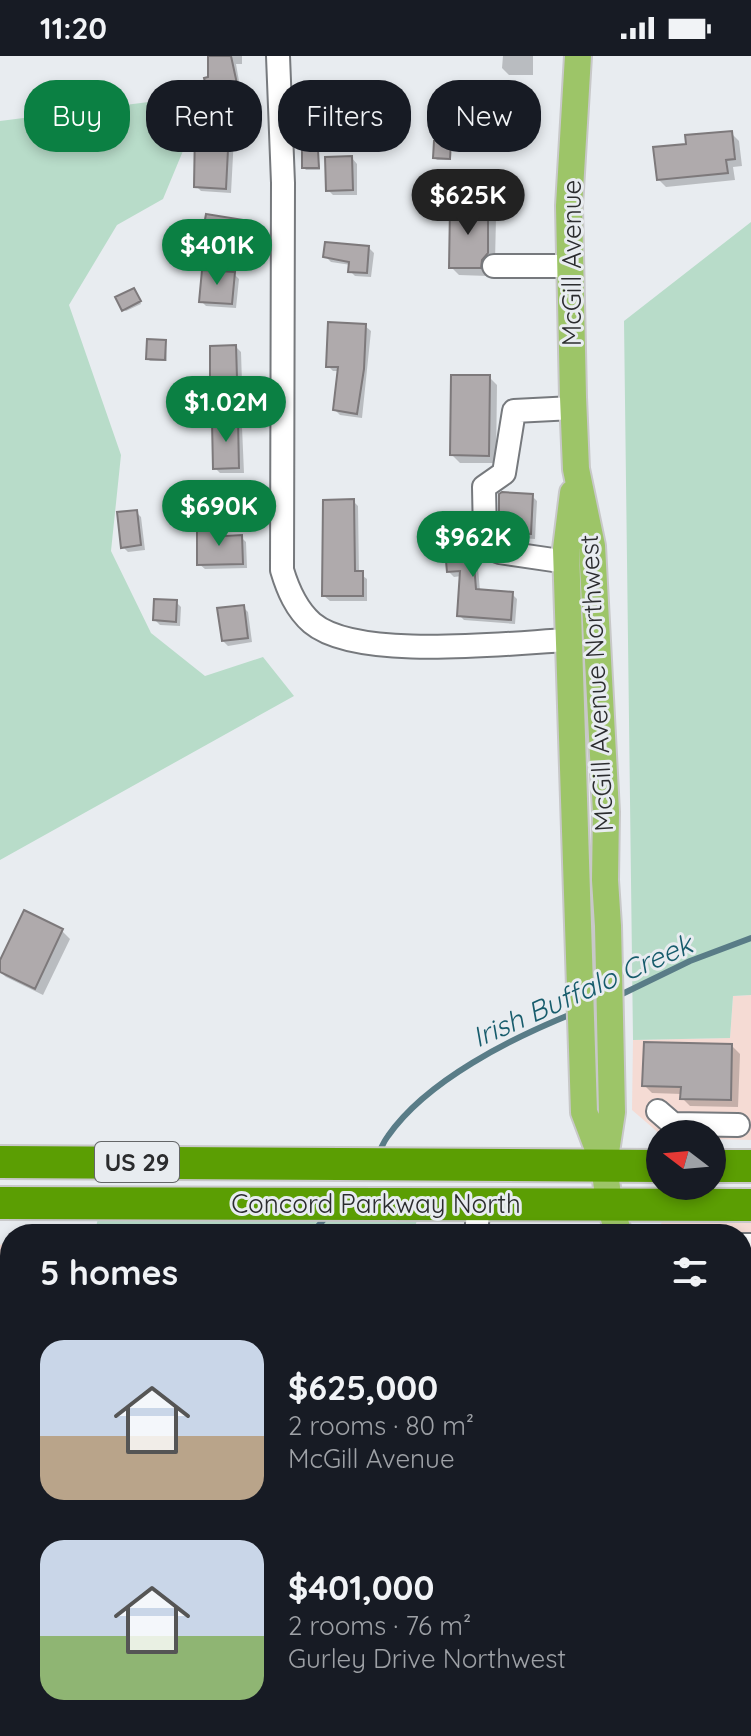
<!DOCTYPE html>
<meta charset="utf-8">
<style>
body{margin:0;font-family:Quicksand,sans-serif;background:#242831;color:#f1f3f6;height:100vh;display:flex;flex-direction:column;font-size:30px;white-space:nowrap}
*{box-sizing:border-box;margin:0}
p{font-size:26px;color:#9ea1a6}
.icon{flex:none;width:44px;height:44px;fill:none;stroke:currentColor;stroke-width:2;stroke-linecap:round;stroke-linejoin:round}
.map{position:relative;flex:1;overflow:hidden}
.panel{position:absolute;left:0px;top:1168px;width:752px;height:512px;display:flex;flex-direction:column;background:#171b24;border-radius:32px 32px 0 0;box-shadow:0 4px 12px #0003}
.panel>*{flex:none}
.guide{position:absolute;left:24px;top:24px;width:704px;height:72px;display:flex;gap:16px}
.needle{width:52px;rotate:286deg}
.fabs{position:absolute;left:646px;top:1064px;display:grid;gap:16px}
.fabs a{display:grid;place-items:center;width:80px;height:80px;border-radius:50%;background:#171b24;box-shadow:0 4px 12px #0003;font-size:40px}
.price{position:absolute;translate:-50% -68px;padding:0 18px;border-radius:28px;background:#0b8043;color:#fff;font-size:26px;line-height:52px;filter:drop-shadow(0 2px 4px #0008)}
.price::after{content:'';position:absolute;left:50%;top:48px;width:24px;height:18px;margin-left:-12px;background:inherit;clip-path:polygon(0 0,100% 0,50% 100%)}
.price.active{background:#222;color:#fff}
ul{padding:0;list-style:none}
li{display:flex;align-items:center;gap:24px;height:200px;padding:0 40px}
li span{display:grid;place-items:center;flex:none;width:224px;height:160px;border-radius:24px;color:#555}
li>.icon{margin-inline-start:auto}
span .icon{width:96px;height:96px;fill:#fffc;stroke-width:1}
li b{font-size:34px}
h2{display:flex;justify-content:space-between;align-items:center;height:96px;padding:0 40px;font-size:34px}
.chip{padding:0 28px;border-radius:32px;background:#171b24;box-shadow:0 4px 12px #0003;font-size:28px;line-height:72px}
.chip.active{background:#0b8043;color:#fff}
.status{display:flex;justify-content:space-between;align-items:center;height:56px;padding:0 40px;background:#171b24;direction:ltr}
.status svg{height:22px;fill:currentColor}
.map>svg:first-child{display:block}
.commercial{fill:#f5dbd4}
.green{fill:#b8dcc9}
.shadow{fill:#0003}
.lines{fill:none;stroke-linecap:round;stroke-linejoin:round}
.stream{stroke:#597c87;stroke-width:6}
.building{fill:#afaaac;stroke:#7d797b;stroke-width:2}
.minor-casing{stroke:#76797d;stroke-width:26}
.major-casing{stroke:#c8c8c9;stroke-width:30}
.highway-casing{stroke:#c8c8c9;stroke-width:36}
.minor{stroke:#fff;stroke-width:22}
.major{stroke:#9dc568;stroke-width:26}
.highway{stroke:#5b9e03;stroke-width:32}
.labels{text-anchor:middle;dominant-baseline:central;stroke-width:6;stroke-linejoin:round;paint-order:stroke}
.shield{fill:#e8ecf0;stroke:#646668;stroke-width:2}
.shield-label{font-size:24px;font-weight:bold;fill:#2b2c2e}
.street-label{font-size:26px;fill:#2b2c2e;stroke:#e8ecf0}
.water-label{font-size:28px;font-style:italic;fill:#175c6c;stroke:#e8ecf0}
</style>
<div class="status"><b>11:20</b><svg viewBox="0 0 49 12"><path d="M0 12V9h3v3zM5 12V6h3v6zM10 12V3h3v9zM15 12V0h3v12zM26 1h20v11H26zM47 4h2v5h-2z"/></svg></div>
<div class="map">
<svg width="751" height="1680" viewBox="0 0 751 1680">
<rect width="100%" height="100%" fill="#e8ecf0"/>
<path class="commercial" d="M 751,939 L 751,1084 L 712,1083 L 712,1078 L 660,1078 L 632,1054 L 633,984 L 730,982 L 733,940 Z
M 663,1165 L 751,1166 L 751,1666 L 742,1634 L 742,1178 L 654,1178 Z
M 10,1186 L 10,1269 L 0,1276 L 0,1189 Z"/>
<path class="green" d="M 172,43 L 190,78 L 163,143 L 117,169 L 69,249 L 121,399 L 111,495 L 151,577 L 205,620 L 263,601 L 294,640 L 0,804 L 0,65 Z
M 751,166 L 751,939 L 733,940 L 730,982 L 633,984 L 624,265 Z
M 98,1163 L 417,1164 L 413,1178 L 94,1178 Z
M 10,1269 L 10,1670 L 246,1670 L 245,1680 L 0,1680 L 0,1276 Z
M 387,1670 L 455,1670 L 442,1680 L 394,1680 Z"/>
<path class="shadow" d="M 210,0 L 242,0 L 242,8 L 236,8 L 242,42 L 216,47 L 211,42 Z
M 503,0 L 533,0 L 533,19 L 509,19 L 502,12 Z
M 518,47 L 526,54 L 524,86 L 455,82 L 447,74 Z
M 228,76 L 234,81 L 231,137 L 201,135 L 196,130 Z
M 731,77 L 739,85 L 742,110 L 733,111 L 735,124 L 666,131 L 658,123 L 688,90 Z
M 450,87 L 451,104 L 437,104 L 435,102 Z
M 318,96 L 320,114 L 306,114 L 304,112 Z
M 352,102 L 357,108 L 357,139 L 333,139 L 328,134 Z
M 488,154 L 496,162 L 495,206 L 489,212 L 488,220 L 459,219 L 451,211 Z
M 249,167 L 254,172 L 250,192 L 209,184 L 204,179 Z
M 369,192 L 374,197 L 371,221 L 355,220 L 350,215 L 351,209 L 331,206 L 325,200 Z
M 234,218 L 239,223 L 236,252 L 206,250 L 201,245 Z
M 136,236 L 141,248 L 126,255 L 124,254 Z
M 365,270 L 371,275 L 362,362 L 340,359 L 335,354 L 340,315 L 333,315 L 328,310 Z
M 166,286 L 167,305 L 150,305 L 148,303 Z
M 236,291 L 241,296 L 242,327 L 218,327 L 212,322 Z
M 489,321 L 497,329 L 496,407 L 460,407 L 452,399 Z
M 237,366 L 242,371 L 244,417 L 220,417 L 215,412 Z
M 532,440 L 537,445 L 535,483 L 508,481 L 503,476 Z
M 353,445 L 358,450 L 359,517 L 367,523 L 367,545 L 330,545 L 324,540 Z
M 198,452 L 203,457 L 204,475 L 224,474 L 229,482 L 241,481 L 246,486 L 247,512 L 205,513 L 199,508 L 199,476 L 186,476 L 181,471 Z
M 136,456 L 141,461 L 145,494 L 128,496 L 123,491 Z
M 470,472 L 475,477 L 480,535 L 512,538 L 517,543 L 515,568 L 464,564 L 459,559 L 462,520 L 454,521 L 449,516 Z
M 176,546 L 181,551 L 180,570 L 160,569 L 155,564 Z
M 243,551 L 248,556 L 252,586 L 228,590 L 223,585 Z
M 62,875 L 70,883 L 43,939 L 6,921 L 0,916 L 0,909 Z
M 732,990 L 740,998 L 738,1051 L 690,1050 L 682,1042 L 682,1038 L 652,1037 L 644,1029 Z
M 742,1204 L 751,1205 L 751,1213 L 742,1214 Z
M 742,1238 L 751,1239 L 751,1272 L 742,1274 Z"/>
<g class="lines">
<path class="stream" d="M 618,940 L 690,905 L 751,882
M 379,1096 C 382,1091 384,1085 388,1080 C 427,1024 512,982 574,957
M 311,1178 L 327,1160
M 0,1415 L 10,1407
M 256,1680 L 257,1670"/>
</g>
<path class="building" d="M 208,0 L 231,0 L 239,37 L 209,43 L 204,22 L 208,21 Z
M 447,40 L 519,45 L 517,79 L 445,75 Z
M 195,73 L 229,74 L 226,133 L 194,131 Z
M 732,75 L 735,103 L 726,104 L 728,117 L 657,124 L 653,91 L 686,88 L 685,79 Z
M 434,85 L 451,85 L 450,103 L 433,102 Z
M 302,94 L 318,94 L 319,112 L 302,112 Z
M 352,100 L 353,134 L 326,135 L 325,101 Z
M 450,152 L 488,152 L 488,197 L 482,204 L 481,212 L 449,212 Z
M 206,158 L 250,165 L 246,188 L 202,180 Z
M 325,186 L 369,190 L 367,217 L 348,216 L 349,206 L 323,201 Z
M 202,214 L 235,216 L 232,248 L 199,246 Z
M 134,232 L 141,245 L 122,255 L 115,241 Z
M 328,266 L 366,268 L 364,313 L 357,358 L 333,354 L 338,311 L 326,311 Z
M 147,283 L 166,284 L 165,304 L 146,303 Z
M 236,289 L 237,322 L 210,323 L 210,290 Z
M 451,319 L 490,319 L 489,400 L 450,399 Z
M 238,364 L 239,412 L 213,413 L 212,365 Z
M 502,436 L 533,438 L 531,478 L 501,477 L 499,475 L 499,438 Z
M 354,443 L 355,515 L 363,515 L 363,540 L 322,540 L 323,444 Z
M 178,450 L 199,450 L 200,471 L 179,472 Z
M 137,454 L 141,489 L 121,492 L 117,456 Z
M 471,470 L 476,533 L 513,536 L 511,564 L 457,560 L 460,515 L 447,516 L 443,472 Z
M 225,472 L 225,480 L 242,479 L 243,508 L 197,509 L 197,473 Z
M 154,543 L 177,544 L 176,566 L 153,564 Z
M 244,549 L 248,582 L 222,585 L 217,552 Z
M 24,854 L 63,873 L 35,933 L 0,916 L 0,904 Z
M 644,986 L 732,988 L 731,1044 L 680,1043 L 681,1031 L 642,1030 Z"/>
<g class="lines">
<defs>
<path id="minor" d="M 278,0 L 283,127 L 282,514 C 288,534 296,553 312,567 C 357,605 508,587 568,584
M 494,210 L 570,210
M 567,506 L 499,496 L 485,480 L 484,431 L 504,417 L 514,355 L 573,352
M 658,1055 L 673,1068 L 738,1069
M 476,1178 L 479,1147
M 742,1189 L 751,1189
M 742,1223 L 751,1223
M 492,1680 L 507,1670
M 571,1680 L 588,1670"/>
<path id="major" d="M 578,0 L 569,150 L 573,341 L 576,413 L 592,490 L 606,756 L 605,824 L 608,870 L 612,1056 L 604,1109
M 573,437 L 566,493 L 584,1056 L 604,1109 L 609,1147 L 619,1178
M 734,1670 L 737,1680"/>
<path id="highway" d="M 0,1106 L 660,1110
M 712,1110 L 751,1110
M 0,1147 L 751,1149"/>
</defs>
<use href="#minor" class="minor-casing"/>
<use href="#major" class="major-casing"/>
<use href="#highway" class="highway-casing"/>
<use href="#minor" class="minor"/>
<use href="#major" class="major"/>
<use href="#highway" class="highway"/>
</g>
<g class="labels">
<rect class="shield" x="95" y="1086" width="84" height="40" rx="6"/>
<g class="shield-label">
<text x="137" y="1106">US 29</text>
</g>
<g class="street-label">
<text transform="translate(571 207) rotate(-90)">McGill Avenue</text>
<text transform="translate(596 627) rotate(-93)">McGill Avenue Northwest</text>
<text x="376" y="1147">Concord Parkway North</text>
</g>
<g class="water-label">
<text transform="translate(582 934) rotate(-24)">Irish Buffalo Creek</text>
</g>
</g>
</svg>
<div class="fabs">
<a><svg class="needle" viewBox="-14 -14 28 28"><path d="M0-13l5 13h-10z" fill="#e53935"/><path d="M0 13l5-13h-10z" fill="#9ea1a6"/></svg></a>
</div>
<b class="price active" style="left:468px;top:181px">$625K</b>
<b class="price" style="left:217px;top:231px">$401K</b>
<b class="price" style="left:226px;top:388px">$1.02M</b>
<b class="price" style="left:219px;top:492px">$690K</b>
<b class="price" style="left:473px;top:523px">$962K</b>
<div class="guide">
<a class="chip active">Buy</a>
<a class="chip">Rent</a>
<a class="chip">Filters</a>
<a class="chip">New</a>
</div>
<section class="panel">
<h2>5 homes<svg class="icon" aria-label="filters" viewBox="0 0 24 24"><path d="M4 7h16M4 17h16"/><circle cx="9" cy="7" r="2"/><circle cx="15" cy="17" r="2"/></svg></h2>
<ul>
<li><span style="background:linear-gradient(#c9d6e8 60%,#b9a48a 0)"><svg class="icon" aria-label="home" viewBox="0 0 24 24"><path d="M3 11l9-7 9 7M6 9v11h12V9"/></svg></span><div><b>$625,000</b><p>2 rooms · 80 m²</p><p>McGill Avenue</p></div></li>
<li><span style="background:linear-gradient(#c9d6e8 60%,#8fb573 0)"><svg class="icon" aria-label="home" viewBox="0 0 24 24"><path d="M3 11l9-7 9 7M6 9v11h12V9"/></svg></span><div><b>$401,000</b><p>2 rooms · 76 m²</p><p>Gurley Drive Northwest</p></div></li>
</ul>
</section>
</div>
